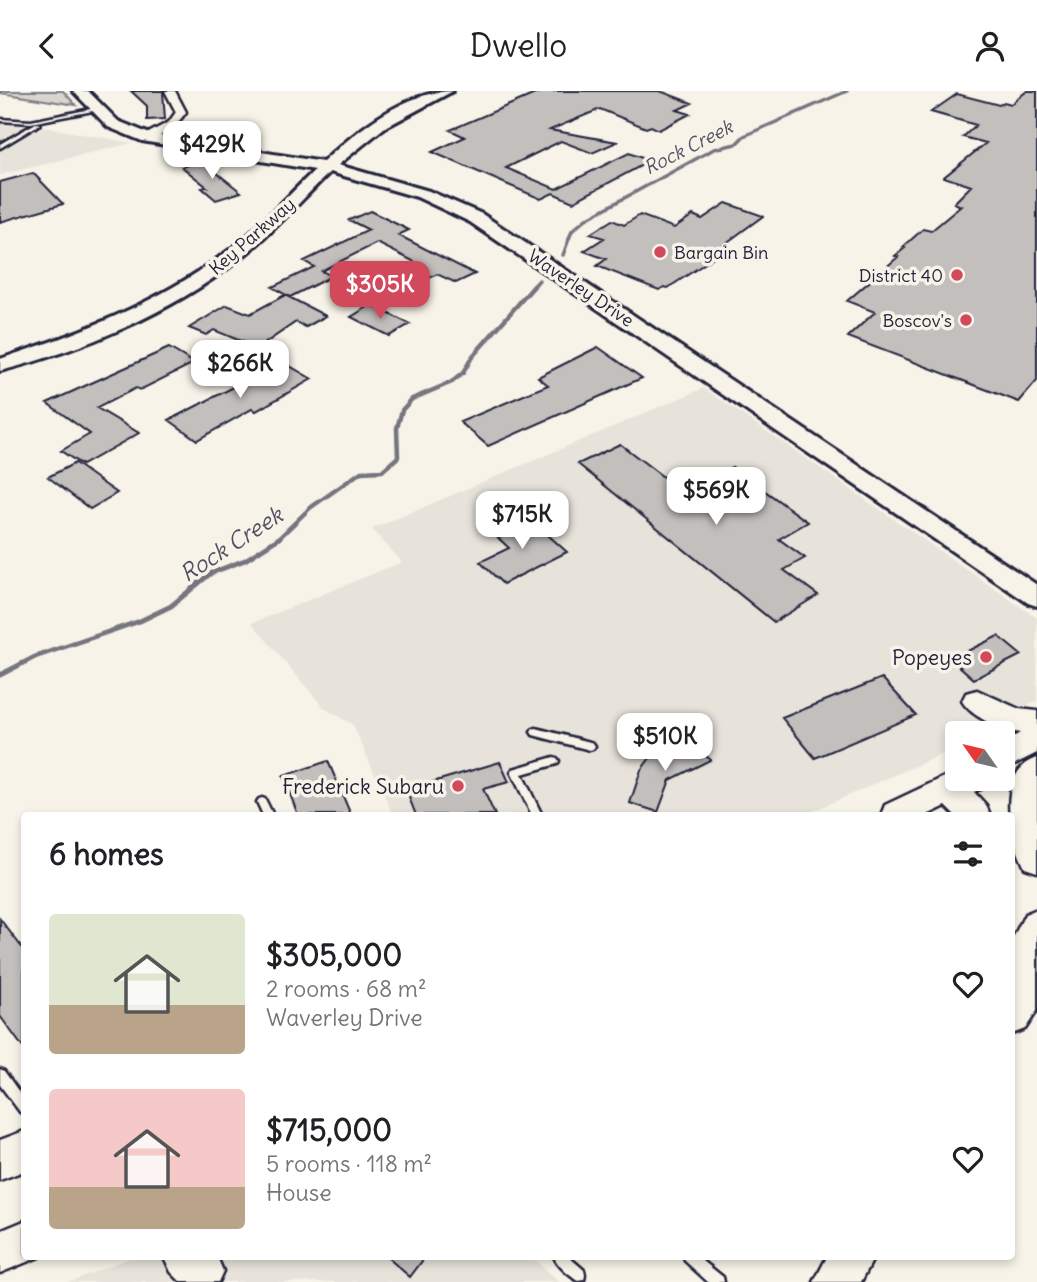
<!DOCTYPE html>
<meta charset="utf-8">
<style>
body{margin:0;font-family:Delius,sans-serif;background:#f6f6f6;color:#202124;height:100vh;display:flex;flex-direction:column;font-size:26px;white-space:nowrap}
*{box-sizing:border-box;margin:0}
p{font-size:23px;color:#757577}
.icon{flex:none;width:38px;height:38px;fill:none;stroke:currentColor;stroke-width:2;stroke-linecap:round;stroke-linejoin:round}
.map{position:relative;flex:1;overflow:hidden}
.details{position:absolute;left:21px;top:721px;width:994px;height:448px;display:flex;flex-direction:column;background:#fff;border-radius:7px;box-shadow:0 4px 10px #0003}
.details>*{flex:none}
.needle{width:46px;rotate:304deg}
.buttons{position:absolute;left:945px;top:630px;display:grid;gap:14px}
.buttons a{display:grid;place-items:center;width:70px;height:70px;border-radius:7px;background:#fff;box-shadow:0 4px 10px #0003;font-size:35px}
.price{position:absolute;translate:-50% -60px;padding:0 16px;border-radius:14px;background:#fff;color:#222;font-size:23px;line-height:46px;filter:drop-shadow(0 2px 4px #0008)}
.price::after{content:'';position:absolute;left:50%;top:42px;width:21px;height:16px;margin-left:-10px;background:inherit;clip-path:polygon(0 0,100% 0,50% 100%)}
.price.on{background:#d1495b;color:#fff}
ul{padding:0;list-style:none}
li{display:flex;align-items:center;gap:21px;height:175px;padding:0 28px}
li span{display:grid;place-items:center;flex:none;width:196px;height:140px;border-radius:7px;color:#555}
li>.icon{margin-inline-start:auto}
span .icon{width:84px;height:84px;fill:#fffc;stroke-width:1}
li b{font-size:30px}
h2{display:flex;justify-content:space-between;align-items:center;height:84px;padding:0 28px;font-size:30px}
header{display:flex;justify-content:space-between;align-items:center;height:91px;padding:0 28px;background:#fff;font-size:32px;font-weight:600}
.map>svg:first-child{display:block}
.built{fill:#e7e3db}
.green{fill:#d8d5cf;stroke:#7d7c85;stroke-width:2}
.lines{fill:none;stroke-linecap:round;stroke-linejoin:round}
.stream-far2{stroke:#76747f;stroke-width:3.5}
.stream-far1{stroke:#76747f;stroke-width:4.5}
.stream{stroke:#76747f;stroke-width:5}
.building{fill:#c2bfbd;stroke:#22223b;stroke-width:2}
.lane-casing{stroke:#22223b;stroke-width:5}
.street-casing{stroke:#22223b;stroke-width:5}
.secondary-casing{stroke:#22223b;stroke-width:6}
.primary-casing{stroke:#22223b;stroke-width:5}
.lane{fill:#f7f3e8;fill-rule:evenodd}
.street{fill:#f7f3e8;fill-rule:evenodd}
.secondary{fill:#f7f3e8;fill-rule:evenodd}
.primary{fill:#f7f3e8;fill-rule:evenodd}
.poi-dot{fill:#d1495b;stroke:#f7f3e8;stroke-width:2.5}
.labels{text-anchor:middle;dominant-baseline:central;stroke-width:7;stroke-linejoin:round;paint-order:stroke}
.far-street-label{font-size:18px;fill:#22223b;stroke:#f7f3e8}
.far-poi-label{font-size:18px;fill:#22223b;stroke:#f7f3e8;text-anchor:end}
.far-water-label{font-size:19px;font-style:italic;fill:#535263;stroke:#f7f3e8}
.poi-label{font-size:21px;fill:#22223b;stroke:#f7f3e8;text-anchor:end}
.water-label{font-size:23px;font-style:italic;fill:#535263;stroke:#f7f3e8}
</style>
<header><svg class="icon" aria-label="back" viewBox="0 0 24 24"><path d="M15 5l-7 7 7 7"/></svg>Dwello<svg class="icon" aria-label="person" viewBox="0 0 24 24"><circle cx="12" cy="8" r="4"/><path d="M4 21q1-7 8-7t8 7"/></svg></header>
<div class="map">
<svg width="1037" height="1191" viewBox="0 0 1037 1191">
<rect width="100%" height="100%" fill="#f7f3e8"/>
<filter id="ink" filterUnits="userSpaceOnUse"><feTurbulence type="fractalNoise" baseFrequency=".0143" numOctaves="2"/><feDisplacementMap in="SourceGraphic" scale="14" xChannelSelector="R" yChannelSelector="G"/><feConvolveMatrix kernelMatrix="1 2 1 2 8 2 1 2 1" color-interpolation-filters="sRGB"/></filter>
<g filter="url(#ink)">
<path class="built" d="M 0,28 L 132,52 L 0,84 Z
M 704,297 L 1037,527 L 1037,610 L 980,642 L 957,642 L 957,655 L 945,662 L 804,724 L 393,724 L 353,634 L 324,617 L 252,532 L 402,471 L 372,438 Z
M 132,1166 L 531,1166 L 559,1191 L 68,1191 Z"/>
<path class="green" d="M 0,0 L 63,0 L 76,14 L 0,2 Z"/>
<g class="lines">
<path class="stream-far2" d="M 563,164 L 572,140 L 586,128 L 714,58 L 736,53 L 744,45 L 847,0
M 532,197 L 539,189"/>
<path class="stream-far1" d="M 277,449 L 310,417 L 361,381 L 382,380 L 398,366 L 397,337 L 402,319 L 412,308 L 452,291 L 463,282 L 472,266 L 534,195"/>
<path class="stream" d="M 0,584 L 35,566 L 140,530 L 171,515 L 211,482 L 245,469 L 279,447"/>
</g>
<path class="building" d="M 131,0 L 163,0 L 165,28 L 147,29 L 147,15 Z
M 542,0 L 660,0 L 692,12 L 677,19 L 690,23 L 659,39 L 651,35 L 646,37 L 600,18 L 550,39 L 617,51 L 592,62 L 561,50 L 506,77 L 556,98 L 629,62 L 650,70 L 573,111 L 553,102 L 541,108 L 432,61 L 465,46 L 450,39 Z
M 1027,0 L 1037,0 L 1037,290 L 1019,311 L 848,246 L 875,221 L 847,210 L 898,166 L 895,165 L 905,157 L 903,156 L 923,138 L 931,140 L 961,115 L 954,112 L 971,95 L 944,86 L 986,52 L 963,46 L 976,34 L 931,21 L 957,3 L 999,14 L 1004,11 L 1011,13 Z
M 202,70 L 241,101 L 216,109 L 202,97 L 207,96 L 182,76 Z
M 33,82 L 63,113 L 0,131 L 0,91 Z
M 726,112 L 763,125 L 722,155 L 726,156 L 707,171 L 668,197 L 664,196 L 659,199 L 597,175 L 606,168 L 584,160 L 604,147 L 590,143 L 612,129 L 624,134 L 640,124 L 674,137 L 693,124 L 702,128 Z
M 370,120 L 409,139 L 398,144 L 475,183 L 456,192 L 437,183 L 377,214 L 358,204 L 419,173 L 377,152 L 321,180 L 332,185 L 290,206 L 272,196 L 314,176 L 304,170 L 369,139 L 349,129 Z
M 285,204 L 326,225 L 306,236 L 296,231 L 258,257 L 214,239 L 206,244 L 189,237 L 227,214 L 250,223 Z
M 371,214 L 410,233 L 389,245 L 351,226 Z
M 598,256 L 642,287 L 488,355 L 460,331 L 548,294 L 538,286 Z
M 169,257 L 194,272 L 140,299 L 136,297 L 97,317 L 139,342 L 82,374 L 61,360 L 90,343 L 47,312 Z
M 283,271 L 312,288 L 256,320 L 252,318 L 197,349 L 169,329 Z
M 620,353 L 683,401 L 732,376 L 808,431 L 779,448 L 805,467 L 784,479 L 818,504 L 774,531 L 578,373 Z
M 75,372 L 100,390 L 117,402 L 90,418 L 48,386 Z
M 529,427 L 567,461 L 503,493 L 480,471 L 509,457 L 495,444 Z
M 998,545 L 1021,564 L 974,588 L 951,568 Z
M 882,587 L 916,624 L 815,667 L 782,627 Z
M 692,648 L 710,669 L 670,689 L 658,721 L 630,712 L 641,679 L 650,667 Z
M 328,670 L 351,724 L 298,724 L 283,685 Z
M 500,671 L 509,691 L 483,698 L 495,724 L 416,724 L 406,699 Z
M 0,828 L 24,859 L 24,958 L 0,925 Z
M 387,1166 L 425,1166 L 410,1186 Z"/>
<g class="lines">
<defs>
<path id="lane" d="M 96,17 L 98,18 L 98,19 L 31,32 L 0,30 L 0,28 L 31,30 Z
M 36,32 L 40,33 L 0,57 L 0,53 Z
M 536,637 L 590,651 L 593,652 L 595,655 L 593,658 L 590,659 L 533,644 L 531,641 L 533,638 Z
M 554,666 L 557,667 L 559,670 L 557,673 L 522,683 L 542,724 L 532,724 L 511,681 L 513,678 Z
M 262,707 L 265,708 L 273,724 L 263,724 L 257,711 L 259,708 Z
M 0,978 L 4,980 L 24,1008 L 24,1023 L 20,1021 L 0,994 Z
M 554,1166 L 569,1166 L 584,1179 L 585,1184 L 584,1189 L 579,1190 C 570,1186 558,1175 554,1166 Z
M 683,1166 L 698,1166 L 723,1186 L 724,1191 L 708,1191 L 685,1170 Z"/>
<path id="street" d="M 165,0 L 175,0 L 186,21 C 177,34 160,50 143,49 L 143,45 L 169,31 L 176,21 Z"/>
<path id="secondary" d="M 73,0 L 88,0 L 118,30 L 150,43 L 323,71 C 357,39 406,0 453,0 L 384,37 L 338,74 L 429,100 L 482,123 L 1037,494 L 1037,515 L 1028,512 L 470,131 L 417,106 L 330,81 C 299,111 271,144 237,170 C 170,222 83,259 0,280 L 0,268 C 79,242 157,213 224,163 C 258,139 285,107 315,79 L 142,50 L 108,36 Z"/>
<path id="primary" d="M 977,599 L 1019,618 L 1037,620 L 1037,662 L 1003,679 L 1003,652 L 1020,642 C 1002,639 971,626 962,610 L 966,602 Z
M 1037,667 L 1037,781 L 1025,777 C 1010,747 994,682 1037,667 Z
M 957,680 L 957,688 L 987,688 L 982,697 L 974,701 L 986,714 L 990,724 L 955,724 L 946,715 L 927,724 L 881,724 L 885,714 Z
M 1037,818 L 1037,920 L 1025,938 L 1012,943 L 1012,849 L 1025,823 Z
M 24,1040 L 24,1080 L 0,1089 L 0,1049 Z
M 24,1130 L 24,1166 L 39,1166 L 0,1182 L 0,1140 Z
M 164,1166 L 217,1166 L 223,1180 L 218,1191 L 181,1191 L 171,1181 Z
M 827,1166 L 874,1166 L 861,1191 L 814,1191 Z"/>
</defs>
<use href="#lane" class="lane-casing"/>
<use href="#street" class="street-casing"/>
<use href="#secondary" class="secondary-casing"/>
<use href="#primary" class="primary-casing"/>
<use href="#lane" class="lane"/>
<use href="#street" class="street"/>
<use href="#secondary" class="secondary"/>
<use href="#primary" class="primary"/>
</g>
</g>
<g class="poi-dot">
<circle cx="660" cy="161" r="7"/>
<circle cx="957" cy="184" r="7"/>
<circle cx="966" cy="229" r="7"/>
<circle cx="986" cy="566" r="7"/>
<circle cx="458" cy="695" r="7"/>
</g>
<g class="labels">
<g class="far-street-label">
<text transform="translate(252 145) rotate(-41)">Key Parkway</text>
<text transform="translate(581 197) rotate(34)">Waverley Drive</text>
</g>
<g class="far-poi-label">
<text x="674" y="161" text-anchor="start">Bargain Bin</text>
<text x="943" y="184">District 40</text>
<text x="952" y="229">Boscov's</text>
</g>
<g class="far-water-label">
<text transform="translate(688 56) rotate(-27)">Rock Creek</text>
</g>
<g class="poi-label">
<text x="972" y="566">Popeyes</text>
<text x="444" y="695">Frederick Subaru</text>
</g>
<g class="water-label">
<text transform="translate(231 453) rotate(-33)">Rock Creek</text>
</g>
</g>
</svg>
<div class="buttons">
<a><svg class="needle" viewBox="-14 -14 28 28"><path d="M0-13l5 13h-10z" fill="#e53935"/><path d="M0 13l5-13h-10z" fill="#757577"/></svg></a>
</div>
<b class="price" style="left:212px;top:90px">$429K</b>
<b class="price on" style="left:380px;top:230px">$305K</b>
<b class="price" style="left:240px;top:309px">$266K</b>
<b class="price" style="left:716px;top:436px">$569K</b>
<b class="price" style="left:522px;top:460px">$715K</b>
<b class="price" style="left:665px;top:682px">$510K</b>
<section class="details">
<h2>6 homes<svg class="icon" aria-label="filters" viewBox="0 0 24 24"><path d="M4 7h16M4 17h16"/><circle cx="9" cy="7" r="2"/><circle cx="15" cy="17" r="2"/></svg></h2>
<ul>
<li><span style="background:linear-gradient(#dfe7d0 65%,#b9a48a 0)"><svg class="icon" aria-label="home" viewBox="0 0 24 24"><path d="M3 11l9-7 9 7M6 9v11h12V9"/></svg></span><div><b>$305,000</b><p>2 rooms · 68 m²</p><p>Waverley Drive</p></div><svg class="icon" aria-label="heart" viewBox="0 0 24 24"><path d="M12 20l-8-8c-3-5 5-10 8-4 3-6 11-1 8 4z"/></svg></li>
<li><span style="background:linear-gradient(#f6c9c9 70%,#b9a48a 0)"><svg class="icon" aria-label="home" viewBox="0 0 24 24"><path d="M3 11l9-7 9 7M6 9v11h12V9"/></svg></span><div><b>$715,000</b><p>5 rooms · 118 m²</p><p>House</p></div><svg class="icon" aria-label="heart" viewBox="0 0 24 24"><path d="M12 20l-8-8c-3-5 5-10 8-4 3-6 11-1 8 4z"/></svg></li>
</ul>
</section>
</div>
